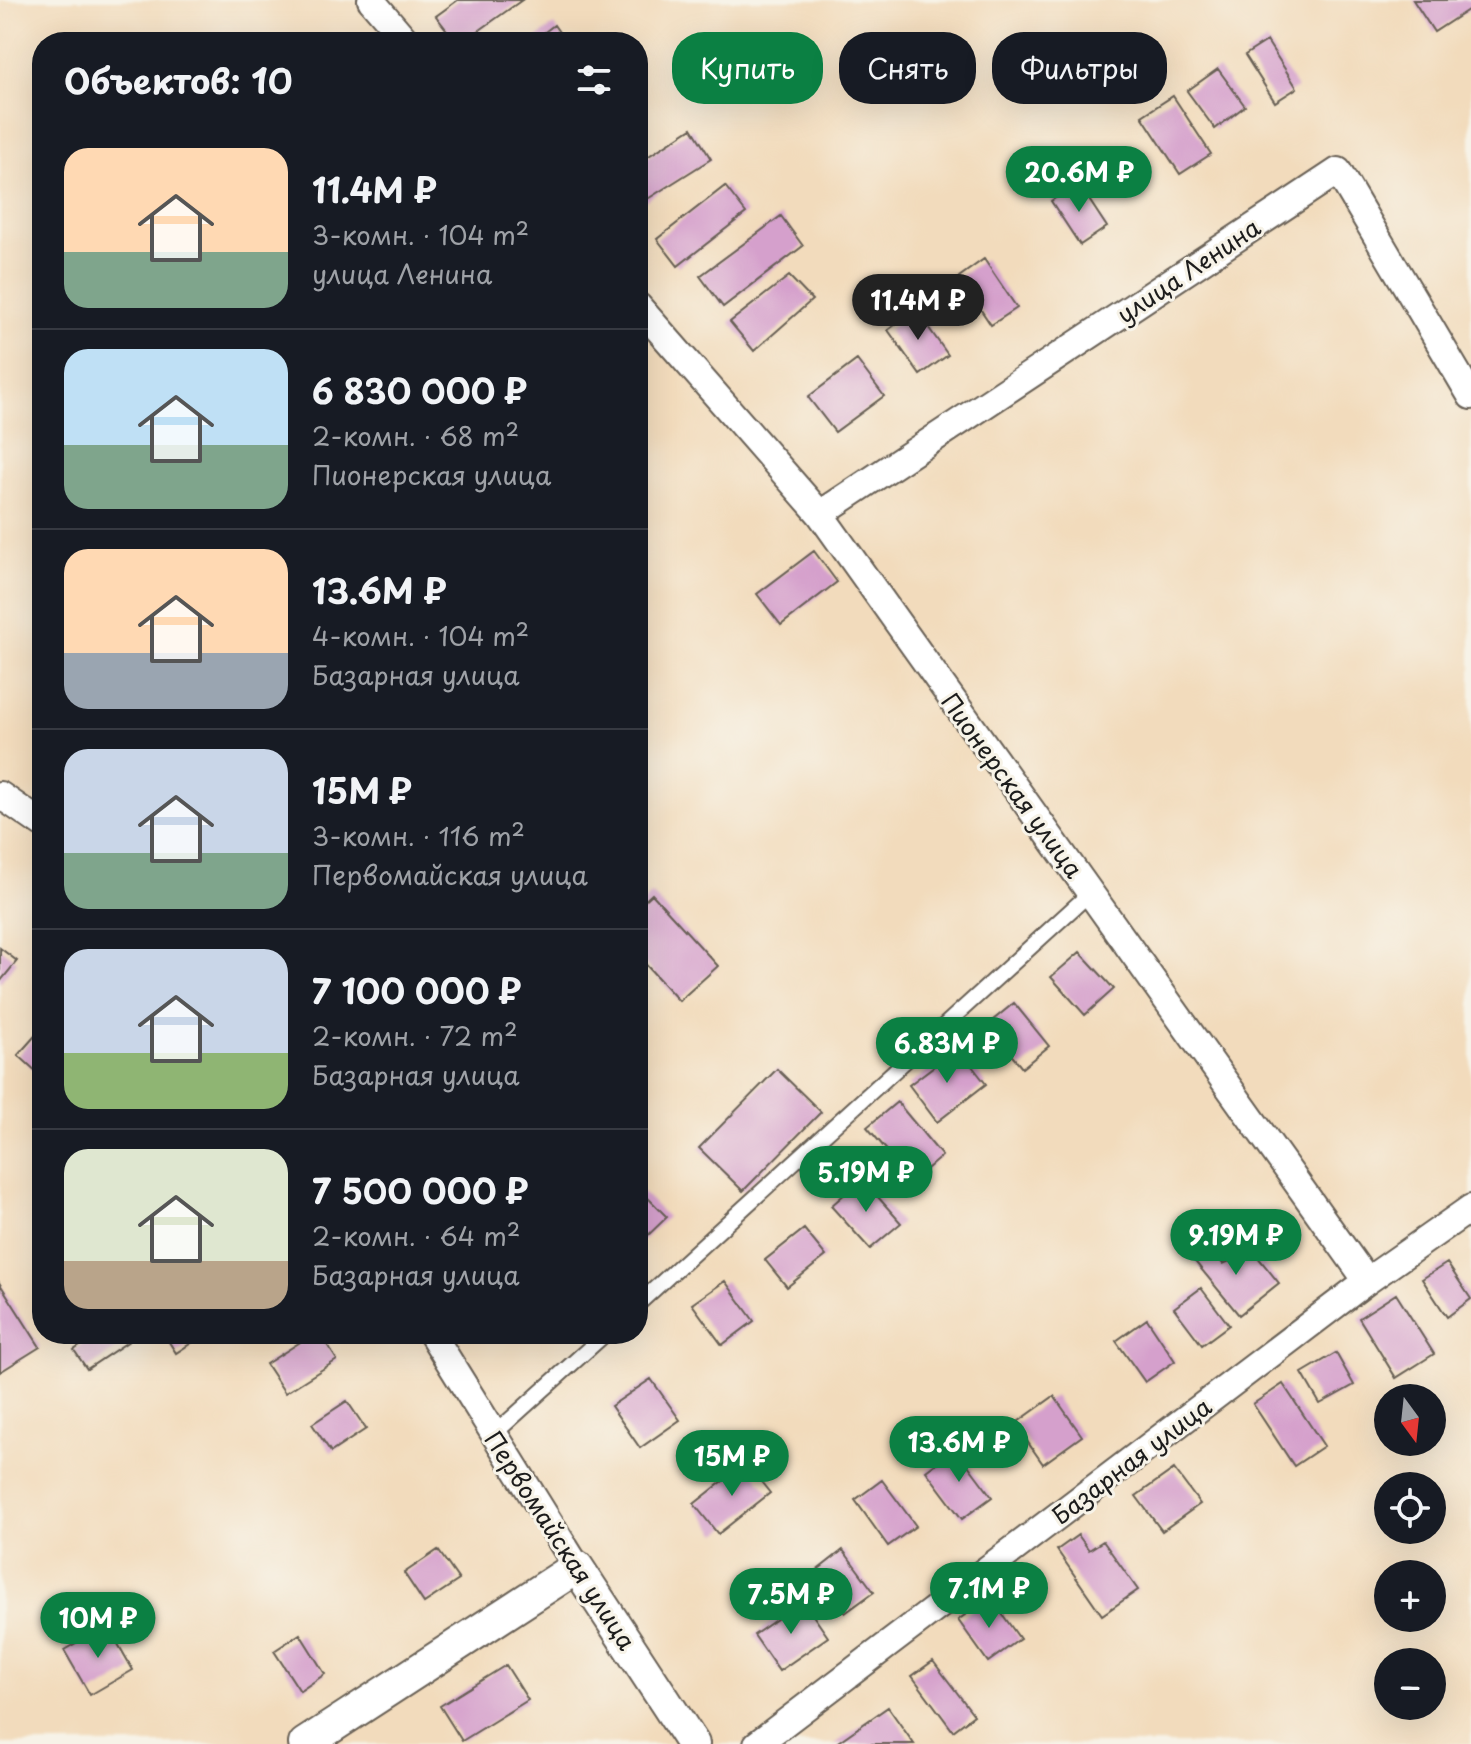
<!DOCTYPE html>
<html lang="ru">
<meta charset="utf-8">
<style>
body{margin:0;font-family:"Playpen Sans",sans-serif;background:#20242c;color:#f1f3f6;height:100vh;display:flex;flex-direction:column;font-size:30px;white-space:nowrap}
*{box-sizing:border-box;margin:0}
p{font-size:26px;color:#9ea1a6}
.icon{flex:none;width:44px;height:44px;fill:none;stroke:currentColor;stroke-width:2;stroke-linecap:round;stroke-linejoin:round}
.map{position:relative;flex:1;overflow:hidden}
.details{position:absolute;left:32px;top:32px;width:616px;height:1312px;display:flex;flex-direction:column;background:#171b24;border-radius:32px;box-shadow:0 8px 32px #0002}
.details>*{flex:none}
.guide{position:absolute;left:672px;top:32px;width:678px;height:72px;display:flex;gap:16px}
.needle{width:52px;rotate:165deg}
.buttons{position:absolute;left:1374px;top:1384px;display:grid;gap:16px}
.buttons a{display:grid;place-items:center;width:72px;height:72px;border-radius:50%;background:#171b24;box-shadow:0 8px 32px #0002;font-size:40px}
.price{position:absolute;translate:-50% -68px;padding:0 18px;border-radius:28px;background:#0b8043;color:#fff;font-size:26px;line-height:52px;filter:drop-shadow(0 2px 4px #0008)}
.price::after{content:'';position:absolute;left:50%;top:48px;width:24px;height:18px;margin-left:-12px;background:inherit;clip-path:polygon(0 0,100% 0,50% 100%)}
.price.selected{background:#222;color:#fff}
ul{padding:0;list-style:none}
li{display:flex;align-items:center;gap:24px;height:200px;padding:0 32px}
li+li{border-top:2px solid #363941}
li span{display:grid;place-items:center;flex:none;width:224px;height:160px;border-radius:24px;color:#555}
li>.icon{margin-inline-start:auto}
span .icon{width:96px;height:96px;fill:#fffc;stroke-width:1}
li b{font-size:34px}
h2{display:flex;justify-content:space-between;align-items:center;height:96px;padding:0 32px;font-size:34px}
.pill{padding:0 28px;border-radius:32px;background:#171b24;box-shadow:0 8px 32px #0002;font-size:28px;line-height:72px}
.pill.selected{background:#0b8043;color:#fff}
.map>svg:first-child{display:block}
.building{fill:#d5a0cc}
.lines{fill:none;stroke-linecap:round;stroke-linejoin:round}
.service-casing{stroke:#675f54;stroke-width:18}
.minor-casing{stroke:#675f54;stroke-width:30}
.tertiary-casing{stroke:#675f54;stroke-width:36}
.service{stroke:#fff;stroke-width:14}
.minor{stroke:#fff;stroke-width:26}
.tertiary{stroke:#fff;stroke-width:32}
.labels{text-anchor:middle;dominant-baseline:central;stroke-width:6;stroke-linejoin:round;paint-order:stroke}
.street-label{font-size:24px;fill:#1c1c1c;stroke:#f7f3e8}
</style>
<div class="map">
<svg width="1471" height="1744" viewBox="0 0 1471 1744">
<rect width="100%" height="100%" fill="#f7f3e8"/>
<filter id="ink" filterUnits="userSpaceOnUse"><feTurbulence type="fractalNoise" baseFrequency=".0125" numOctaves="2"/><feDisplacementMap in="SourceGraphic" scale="16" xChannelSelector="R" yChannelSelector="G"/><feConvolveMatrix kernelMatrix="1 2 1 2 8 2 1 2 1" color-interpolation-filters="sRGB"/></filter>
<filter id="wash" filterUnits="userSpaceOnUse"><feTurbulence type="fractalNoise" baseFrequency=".006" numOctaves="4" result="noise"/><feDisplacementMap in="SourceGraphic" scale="32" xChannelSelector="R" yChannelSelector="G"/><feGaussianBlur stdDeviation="1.8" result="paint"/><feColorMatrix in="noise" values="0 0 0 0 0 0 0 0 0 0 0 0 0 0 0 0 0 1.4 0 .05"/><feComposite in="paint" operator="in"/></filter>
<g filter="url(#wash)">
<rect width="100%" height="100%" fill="#f2dbbc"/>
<g id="blocks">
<path class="building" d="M 458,0 L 522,0 L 463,42 L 456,42 L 436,16 Z
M 1413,0 L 1471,0 L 1471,8 L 1434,32 Z
M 554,25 L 566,42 L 532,42 Z
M 1267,41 L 1297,88 L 1275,102 L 1245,55 Z
M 1218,69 L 1245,106 L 1215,129 L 1187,91 Z
M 1173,96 L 1211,154 L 1180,174 L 1142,116 Z
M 692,128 L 711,159 L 638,205 L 638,163 Z
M 1078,183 L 1107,227 L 1080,245 L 1051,201 Z
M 725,186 L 746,213 L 678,266 L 657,239 Z
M 781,216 L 803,246 L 723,307 L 700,276 Z
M 984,259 L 1017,308 L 991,325 L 959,277 Z
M 789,276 L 812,300 L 754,351 L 730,322 Z
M 916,310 L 948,355 L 920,375 L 888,330 Z
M 857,360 L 884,396 L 835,432 L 808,397 Z
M 814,551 L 837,582 L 781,625 L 757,594 Z
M 652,894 L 718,966 L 679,1001 L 638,956 L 638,907 Z
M 0,948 L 17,961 L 0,982 Z
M 1080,952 L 1114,989 L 1085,1015 L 1051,977 Z
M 1014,1003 L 1049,1046 L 1022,1068 L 987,1025 Z
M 42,1028 L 42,1068 L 38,1073 L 18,1055 Z
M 958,1048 L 986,1084 L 937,1122 L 909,1085 Z
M 777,1069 L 821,1112 L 743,1191 L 699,1148 Z
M 897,1102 L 942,1156 L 913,1181 L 867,1127 Z
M 862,1179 L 901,1223 L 870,1249 L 831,1206 Z
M 638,1188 L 667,1217 L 638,1245 Z
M 804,1229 L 826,1256 L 787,1287 L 765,1260 Z
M 1203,1240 L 1223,1264 L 1253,1251 L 1279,1283 L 1239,1315 L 1188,1253 Z
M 1447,1263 L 1471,1299 L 1447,1317 L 1422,1279 Z
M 725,1281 L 754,1321 L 722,1345 L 692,1304 Z
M 0,1284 L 40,1347 L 0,1372 Z
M 1201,1288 L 1229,1325 L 1202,1345 L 1174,1308 Z
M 1396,1294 L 1434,1354 L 1396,1378 L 1359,1318 Z
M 1147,1319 L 1175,1361 L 1145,1382 L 1116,1341 Z
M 98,1334 L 124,1334 L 129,1341 L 87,1369 L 74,1350 Z
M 164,1334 L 205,1334 L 176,1353 Z
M 313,1334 L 320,1334 L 337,1360 L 285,1393 L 266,1364 Z
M 1336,1353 L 1354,1385 L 1320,1404 L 1302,1373 Z
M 651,1379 L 680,1420 L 640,1448 L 611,1406 Z
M 1283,1384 L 1324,1446 L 1294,1466 L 1253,1404 Z
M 1054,1396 L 1082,1436 L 1043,1464 L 1015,1424 Z
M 347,1401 L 366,1429 L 331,1452 L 312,1424 Z
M 956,1449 L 992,1497 L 962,1519 L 926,1471 Z
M 746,1463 L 770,1493 L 718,1534 L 694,1504 Z
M 1174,1469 L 1200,1504 L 1162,1531 L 1136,1496 Z
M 882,1480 L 916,1526 L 888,1546 L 855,1500 Z
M 1078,1535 L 1089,1550 L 1103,1541 L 1138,1590 L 1102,1615 L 1057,1550 Z
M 438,1550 L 459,1580 L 424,1603 L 404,1573 Z
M 843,1550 L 874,1592 L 845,1613 L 815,1572 Z
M 990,1597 L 1020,1639 L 988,1662 L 958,1620 Z
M 803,1601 L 828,1637 L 779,1671 L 754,1635 Z
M 107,1625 L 133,1670 L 90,1695 L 64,1650 Z
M 300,1634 L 325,1674 L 300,1691 L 274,1651 Z
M 933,1661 L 974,1715 L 953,1731 L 912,1676 Z
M 506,1665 L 528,1700 L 462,1741 L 440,1706 Z
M 888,1707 L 914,1744 L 835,1744 Z"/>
</g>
</g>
<g filter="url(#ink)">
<use href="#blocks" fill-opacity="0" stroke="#675f54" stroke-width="2"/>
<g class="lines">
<defs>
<path id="service" d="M 638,1304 L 1090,893
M 493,1435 L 605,1334"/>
<path id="minor" d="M 371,0 L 407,42
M 638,306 L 820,514 L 1367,1281
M 820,514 L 1338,171 L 1471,396
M 0,795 L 42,824
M 432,1334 L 577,1567
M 757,1744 L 1367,1281 L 1471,1208"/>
<path id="tertiary" d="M 305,1744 L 577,1567 L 693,1744"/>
</defs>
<use href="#service" class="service-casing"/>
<use href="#minor" class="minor-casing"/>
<use href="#tertiary" class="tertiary-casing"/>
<use href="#service" class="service"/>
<use href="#minor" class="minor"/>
<use href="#tertiary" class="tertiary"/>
</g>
</g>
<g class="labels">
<g class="street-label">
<text transform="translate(1188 270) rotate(-34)">улица Ленина</text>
<text transform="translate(1013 785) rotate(54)">Пионерская улица</text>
<text transform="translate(1131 1460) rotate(-37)">Базарная улица</text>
<text transform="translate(561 1540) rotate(57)">Первомайская улица</text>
</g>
</g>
</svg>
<div class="buttons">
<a><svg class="needle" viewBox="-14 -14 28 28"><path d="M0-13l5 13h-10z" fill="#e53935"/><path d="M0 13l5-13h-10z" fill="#9ea1a6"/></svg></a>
<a><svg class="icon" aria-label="locate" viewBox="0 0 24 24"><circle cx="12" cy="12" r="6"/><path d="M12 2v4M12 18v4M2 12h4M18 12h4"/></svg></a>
<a>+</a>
<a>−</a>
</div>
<b class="price" style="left:1079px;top:214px">20.6M ₽</b>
<b class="price selected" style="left:918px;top:342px">11.4M ₽</b>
<b class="price" style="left:947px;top:1085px">6.83M ₽</b>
<b class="price" style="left:866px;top:1214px">5.19M ₽</b>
<b class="price" style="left:1236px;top:1277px">9.19M ₽</b>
<b class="price" style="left:959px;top:1484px">13.6M ₽</b>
<b class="price" style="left:732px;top:1498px">15M ₽</b>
<b class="price" style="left:989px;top:1630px">7.1M ₽</b>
<b class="price" style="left:791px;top:1636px">7.5M ₽</b>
<b class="price" style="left:98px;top:1660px">10M ₽</b>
<div class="guide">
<a class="pill selected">Купить</a>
<a class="pill">Снять</a>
<a class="pill">Фильтры</a>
</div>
<section class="details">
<h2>Объектов: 10<svg class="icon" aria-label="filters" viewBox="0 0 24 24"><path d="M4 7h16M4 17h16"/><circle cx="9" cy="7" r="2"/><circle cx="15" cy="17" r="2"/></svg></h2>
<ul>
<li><span style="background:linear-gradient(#ffd9b3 65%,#7fa58c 0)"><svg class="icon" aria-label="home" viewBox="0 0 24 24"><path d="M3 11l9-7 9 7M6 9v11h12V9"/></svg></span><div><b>11.4M ₽</b><p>3-комн. · 104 m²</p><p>улица Ленина</p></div></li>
<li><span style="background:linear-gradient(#bfe0f5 60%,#7fa58c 0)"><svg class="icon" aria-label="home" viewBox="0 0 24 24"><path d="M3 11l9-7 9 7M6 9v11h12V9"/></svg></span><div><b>6 830 000 ₽</b><p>2-комн. · 68 m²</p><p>Пионерская улица</p></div></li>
<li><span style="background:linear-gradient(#ffd9b3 65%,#9aa5b1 0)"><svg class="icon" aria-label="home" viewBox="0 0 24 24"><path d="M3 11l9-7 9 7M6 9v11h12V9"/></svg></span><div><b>13.6M ₽</b><p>4-комн. · 104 m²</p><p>Базарная улица</p></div></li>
<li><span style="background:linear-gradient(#c9d6e8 65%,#7fa58c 0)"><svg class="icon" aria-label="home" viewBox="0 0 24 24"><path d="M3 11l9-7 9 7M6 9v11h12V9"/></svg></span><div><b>15M ₽</b><p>3-комн. · 116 m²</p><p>Первомайская улица</p></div></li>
<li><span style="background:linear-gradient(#c9d6e8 65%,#8fb573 0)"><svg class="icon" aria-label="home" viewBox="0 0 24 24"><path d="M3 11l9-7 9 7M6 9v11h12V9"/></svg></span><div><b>7 100 000 ₽</b><p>2-комн. · 72 m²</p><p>Базарная улица</p></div></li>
<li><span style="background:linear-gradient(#dfe7d0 70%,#b9a48a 0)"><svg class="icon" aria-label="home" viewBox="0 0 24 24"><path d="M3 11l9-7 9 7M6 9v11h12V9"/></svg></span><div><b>7 500 000 ₽</b><p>2-комн. · 64 m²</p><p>Базарная улица</p></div></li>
</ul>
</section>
</div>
